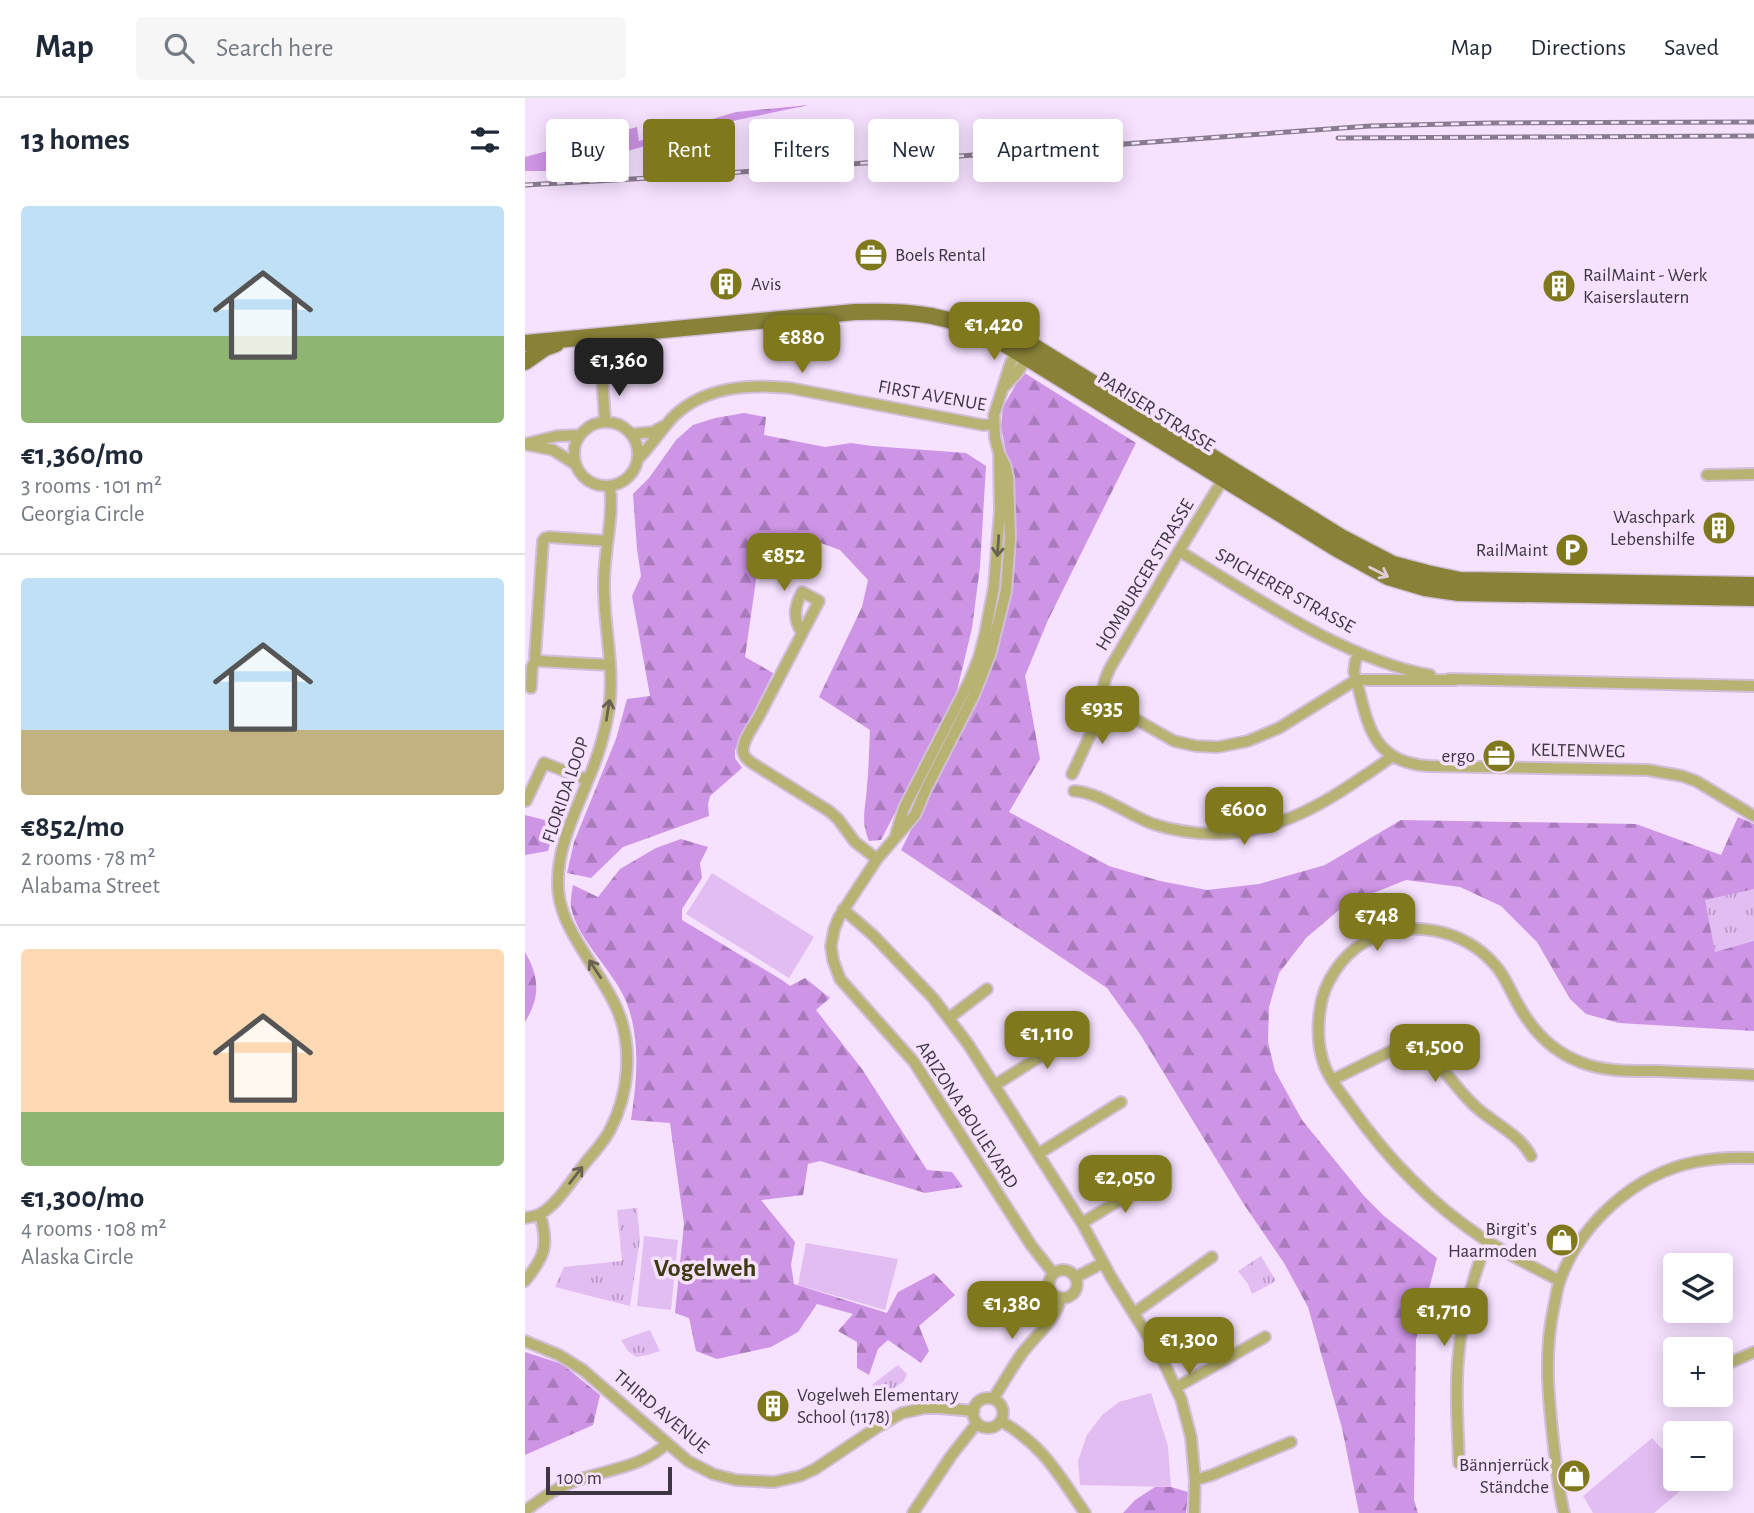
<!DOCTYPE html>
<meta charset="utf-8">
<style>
body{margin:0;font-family:"Alegreya Sans",sans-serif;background:#f6f6f7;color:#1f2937;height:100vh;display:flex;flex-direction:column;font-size:26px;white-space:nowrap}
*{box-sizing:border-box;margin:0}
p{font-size:23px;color:#747a83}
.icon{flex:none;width:38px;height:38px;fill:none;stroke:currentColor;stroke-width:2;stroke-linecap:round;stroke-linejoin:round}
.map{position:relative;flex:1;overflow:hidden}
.panel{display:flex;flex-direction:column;background:#fff;width:525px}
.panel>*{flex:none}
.top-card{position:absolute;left:21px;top:21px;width:665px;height:63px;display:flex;gap:14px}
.tools{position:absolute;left:1138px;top:1155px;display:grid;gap:14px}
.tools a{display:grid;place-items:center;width:70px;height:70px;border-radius:7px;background:#fff;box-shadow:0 4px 18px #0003;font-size:35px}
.scale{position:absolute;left:21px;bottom:18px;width:126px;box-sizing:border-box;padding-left:7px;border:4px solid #3e3642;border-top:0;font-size:19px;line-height:24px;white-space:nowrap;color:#3e3642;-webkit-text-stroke:5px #f6e1ff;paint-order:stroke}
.price{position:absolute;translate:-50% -60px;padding:0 16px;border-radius:14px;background:#80781d;color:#fff;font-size:23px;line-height:46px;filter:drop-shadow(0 2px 4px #0008)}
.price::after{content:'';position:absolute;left:50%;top:42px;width:21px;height:16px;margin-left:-10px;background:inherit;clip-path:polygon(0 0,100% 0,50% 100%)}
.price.active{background:#222;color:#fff}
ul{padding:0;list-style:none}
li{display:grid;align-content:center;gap:14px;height:371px;padding:0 21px}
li+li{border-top:2px solid #e0e1e3}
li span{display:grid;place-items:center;height:217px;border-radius:7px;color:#555}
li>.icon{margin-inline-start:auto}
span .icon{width:126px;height:126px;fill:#fffc;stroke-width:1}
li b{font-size:30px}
h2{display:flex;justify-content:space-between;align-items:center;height:84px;padding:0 21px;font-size:30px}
.tag{padding:0 24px;border-radius:7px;background:#fff;box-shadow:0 4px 18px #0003;font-size:24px;line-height:63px}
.tag.active{background:#80781d;color:#fff}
header{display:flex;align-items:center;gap:42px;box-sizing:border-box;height:98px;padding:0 35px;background:#fff;border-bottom:2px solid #e0e1e3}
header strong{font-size:33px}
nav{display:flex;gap:38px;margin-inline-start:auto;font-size:24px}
.search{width:490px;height:63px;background:#f6f6f7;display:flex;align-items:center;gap:18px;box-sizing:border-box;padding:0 24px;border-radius:7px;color:#747a83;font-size:26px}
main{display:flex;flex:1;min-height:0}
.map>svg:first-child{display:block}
.forest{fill:url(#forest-firs)}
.park{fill:url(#park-tufts)}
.garden{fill:#e2bdf2}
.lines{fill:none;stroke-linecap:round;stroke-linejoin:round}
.street-casing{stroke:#d1bfd9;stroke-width:14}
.primary-casing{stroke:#d1bfd9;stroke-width:19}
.street{stroke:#b8b372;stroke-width:10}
.primary{stroke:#888137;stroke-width:16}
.rail-casing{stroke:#897c8f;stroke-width:5}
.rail{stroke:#f6e1ff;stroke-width:2.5;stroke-dasharray:8;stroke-linecap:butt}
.oneway{stroke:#696253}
.oneway2{stroke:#e0ced7}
.labels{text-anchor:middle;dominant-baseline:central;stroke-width:7;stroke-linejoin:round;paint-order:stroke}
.poi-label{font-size:19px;fill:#3e3642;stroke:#f6e1ff;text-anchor:end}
.street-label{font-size:19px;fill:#3e3642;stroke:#f6e1ff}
.district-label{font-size:26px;font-weight:bold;fill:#3f3b11;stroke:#f6e1ff}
</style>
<header>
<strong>Map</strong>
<div class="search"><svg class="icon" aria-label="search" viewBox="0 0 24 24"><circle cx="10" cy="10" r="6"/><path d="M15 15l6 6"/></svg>Search here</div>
<nav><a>Map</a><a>Directions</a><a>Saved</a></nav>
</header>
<main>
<section class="panel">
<h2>13 homes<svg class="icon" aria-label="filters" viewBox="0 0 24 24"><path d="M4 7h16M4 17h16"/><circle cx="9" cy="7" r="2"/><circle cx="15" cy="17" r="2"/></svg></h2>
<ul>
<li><span style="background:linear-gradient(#bfe0f5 60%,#8fb573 0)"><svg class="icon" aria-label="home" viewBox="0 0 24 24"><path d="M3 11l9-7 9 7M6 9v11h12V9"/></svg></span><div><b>€1,360/mo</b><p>3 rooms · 101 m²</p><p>Georgia Circle</p></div></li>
<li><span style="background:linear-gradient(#bfe0f5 70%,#c2b280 0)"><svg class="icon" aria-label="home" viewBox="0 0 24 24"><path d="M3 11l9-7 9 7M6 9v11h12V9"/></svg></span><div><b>€852/mo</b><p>2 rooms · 78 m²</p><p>Alabama Street</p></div></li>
<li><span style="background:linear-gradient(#ffd9b3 75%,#8fb573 0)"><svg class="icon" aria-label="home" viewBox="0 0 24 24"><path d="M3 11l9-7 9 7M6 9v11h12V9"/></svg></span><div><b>€1,300/mo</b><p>4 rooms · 108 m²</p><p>Alaska Circle</p></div></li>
</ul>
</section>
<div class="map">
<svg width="1229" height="1415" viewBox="0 0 1229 1415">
<defs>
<pattern id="forest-firs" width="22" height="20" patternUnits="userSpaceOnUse" patternTransform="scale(1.75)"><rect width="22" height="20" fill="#ce95e6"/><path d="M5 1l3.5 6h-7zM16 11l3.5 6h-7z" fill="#a97abc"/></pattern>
<pattern id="park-tufts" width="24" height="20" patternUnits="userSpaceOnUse" patternTransform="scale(1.75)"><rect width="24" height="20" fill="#e2bdf2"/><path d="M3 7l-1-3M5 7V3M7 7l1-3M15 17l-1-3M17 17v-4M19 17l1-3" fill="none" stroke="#b99ac6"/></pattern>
</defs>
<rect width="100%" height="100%" fill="#f6e1ff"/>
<path class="forest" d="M 284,7 L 212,22 L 32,73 L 0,73 L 0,59 L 112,29 L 114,43 L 211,14 Z
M 498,274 L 611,345 L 523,522 L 500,578 L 515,661 L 484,714 L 584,768 L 635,783 L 682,792 L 734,786 L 800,767 L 876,722 L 1111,726 L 1196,757 L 1213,719 L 1229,726 L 1229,933 L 1094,925 L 1061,916 L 1045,901 L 1012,844 L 976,808 L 935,789 L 881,782 L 821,806 L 781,840 L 754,875 L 744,909 L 743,944 L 750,973 L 777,1022 L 839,1098 L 859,1118 L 912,1160 L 891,1242 L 889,1402 L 893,1415 L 834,1415 L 817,1330 L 783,1209 L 759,1165 L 718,1105 L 615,936 L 582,890 L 376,752 L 448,609 L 482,501 L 487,385 L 476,329 L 478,309 Z
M 219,315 L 241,319 L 239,337 L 300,349 L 326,345 L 347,348 L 441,355 L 461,368 L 455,469 L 447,530 L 431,597 L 356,742 L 344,743 C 335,722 341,709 342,688 C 344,669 344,650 345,632 L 294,599 L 337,509 L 343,482 L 315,452 L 293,444 L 235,454 L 220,559 L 248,575 L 210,652 L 210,660 L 217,670 L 185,698 L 183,706 L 184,718 L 98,749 L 66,780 L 42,775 L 49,744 L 91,641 L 102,601 L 125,598 L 107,498 L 116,478 L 112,451 L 108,396 L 124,380 L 151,342 L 168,327 L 190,320 Z
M 0,717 L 31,725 L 23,753 L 0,757 Z
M 156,741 L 183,749 L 175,765 L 177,780 L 157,811 L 157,822 L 257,882 L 265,888 L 280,880 L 305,900 L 291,912 L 337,971 L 402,1072 L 427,1074 L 438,1089 L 400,1095 L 295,1063 L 283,1066 L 278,1097 L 236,1102 L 270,1144 L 266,1167 L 269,1186 L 362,1215 L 373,1194 L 409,1175 L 430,1197 L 394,1228 L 404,1253 L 396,1265 L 363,1242 L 353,1251 L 344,1277 L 332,1270 L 332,1244 L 313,1233 L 328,1216 L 292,1206 L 273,1234 L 246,1249 L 192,1261 L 171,1253 L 164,1220 L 150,1215 L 159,1126 L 145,1025 L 106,1022 C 112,982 116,941 101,903 C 88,872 53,843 46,809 C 45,802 47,794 48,787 L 73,799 L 95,771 L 131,750 Z
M 0,854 C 15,880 15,899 0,924 Z
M 0,1254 L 37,1266 L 75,1297 L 68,1327 L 0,1357 Z
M 630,1389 L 646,1389 L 663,1394 L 661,1415 L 598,1415 L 610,1402 Z"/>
<path class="park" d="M 1229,791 L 1229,843 L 1190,854 L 1180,802 Z
M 112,1110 L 115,1141 L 105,1208 L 30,1189 L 39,1169 L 97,1163 L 92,1112 Z
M 736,1158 L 751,1183 L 727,1196 L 723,1186 L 713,1173 Z
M 125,1232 L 135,1253 L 122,1257 L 111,1259 L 103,1253 L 96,1242 Z
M 373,1267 L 382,1276 L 379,1283 L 351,1303 L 345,1299 L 348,1286 Z"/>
<path class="garden" d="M 187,775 L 289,839 L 264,880 L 161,816 Z
M 119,1138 L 153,1142 L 146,1212 L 112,1208 Z
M 281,1145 L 373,1161 L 360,1212 L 273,1187 Z
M 626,1295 L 643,1348 L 646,1389 L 555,1387 L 553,1363 L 562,1337 L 577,1317 L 594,1304 Z
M 1127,1340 L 1150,1365 L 1150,1381 L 1160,1381 L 1161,1388 L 1129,1415 L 1068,1415 L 1058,1398 Z"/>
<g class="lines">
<defs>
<path id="street" d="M 77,278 L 80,324
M 480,288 L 492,275 L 504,257
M49 356a32 32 0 1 1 64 0a32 32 0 1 1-64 0Z
M 106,336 L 128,334 L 139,328
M 0,346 L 32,338 L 55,337
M 3,347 L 28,352 L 50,366
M 474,355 L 480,367 L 483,379 L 485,440 L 481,493 L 465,557 L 448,599 L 401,691 L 390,717 L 352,761 L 314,819 L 309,832 L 306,848 L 308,862 L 315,881 L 389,964 L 506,1147 L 528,1175
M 113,361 C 126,348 136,332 148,319 C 179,288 225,286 265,290 L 458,327 L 469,326
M 1182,377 L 1229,376
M 700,378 L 654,453 L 585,570 C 579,583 575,592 582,605 L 649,643 L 671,648 L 693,649 L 723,643 L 754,630 L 831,582 L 931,582
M 82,443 L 24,439 L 20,440 L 18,443 L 10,558 L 14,563 L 85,567
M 654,453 C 729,498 818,561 905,577
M 277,535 C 268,521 269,509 277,494 L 294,503 C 274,541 254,580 234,618 C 229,628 217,642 218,653 C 218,658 223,662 227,665 L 304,713 L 313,721 L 330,744 L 352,761
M 833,554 L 830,565 L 829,574 C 843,621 843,664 903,668 L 1123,672 L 1157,678 L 1171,683 L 1229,718
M 924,581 L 1229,588
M 6,590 L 7,569 L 11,561
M 547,676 L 575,616 L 582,605
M 549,693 C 574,694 603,717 628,726 C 703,750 765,728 827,686 C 840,677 854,669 867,658
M 1,703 L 19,665 L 63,682
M 371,736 L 379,710 L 444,584 L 454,559 L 460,536 L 469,489 L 475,413 L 474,355 L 470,340 L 469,317 L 486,264 L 495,251
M 318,811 L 349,838 L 408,900 L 443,946 L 557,1125 L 586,1179 L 637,1261 L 656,1301 L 666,1339 L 670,1382 L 669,1415
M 424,920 L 462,891
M 807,982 L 874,949 L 887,945 L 901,951 C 918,970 933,993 952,1010 C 970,1026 995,1037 1006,1058
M 470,987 L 557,932
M 513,1056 L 596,1004
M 0,1120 C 5,1119 11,1118 15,1116 C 32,1107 49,1079 61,1064 C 70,1053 80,1043 86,1030 C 103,997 108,952 94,916 C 87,897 74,879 63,861 C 48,837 32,813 33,783 C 33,748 50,715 63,682 C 72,661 79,639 83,616 C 91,575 79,531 79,489 C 78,456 89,422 85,389
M 557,1125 L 626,1083
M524 1186a14 14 0 1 1 28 0a14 14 0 1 1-28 0Z
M 551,1179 L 578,1165
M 0,1183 C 20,1158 24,1148 15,1116
M 1035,1183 C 1009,1169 981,1156 956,1139 C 904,1104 862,1060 826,1009 C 817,996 806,984 800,969 C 793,951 792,932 795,912 C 798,885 817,857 840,844 C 882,819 939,831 970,867 C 981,879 986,895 994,908 C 1008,933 1029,954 1055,964 C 1079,974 1108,973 1134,973 C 1166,975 1197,975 1229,977
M 609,1215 L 687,1159
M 0,1243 L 34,1257 L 58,1272 L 163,1363 L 188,1376 L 211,1382 L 249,1384 L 275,1378 L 290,1371 L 351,1330 L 377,1315 L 400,1310 L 414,1310 L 449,1313
M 1195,1269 L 1229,1254
M 652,1289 L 740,1239
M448 1315a15 15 0 1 1 30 0a15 15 0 1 1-30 0Z
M 468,1301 C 478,1286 487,1269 498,1254 C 512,1236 530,1223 536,1200
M 476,1323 C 519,1348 533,1376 560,1415
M 934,1365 C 933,1331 930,1297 933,1263 C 936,1221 947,1182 962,1143
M 670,1382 L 687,1377 L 766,1344
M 0,1413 C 15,1402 29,1391 47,1384 C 78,1372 118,1370 142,1345
M 388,1415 L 426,1358 L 452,1325
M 1039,1415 C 1033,1391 1031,1365 1028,1341 C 1023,1295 1019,1254 1029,1208 C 1031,1200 1032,1190 1035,1182 C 1056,1125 1110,1076 1170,1064 C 1190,1060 1209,1059 1229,1060"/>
<path id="primary" d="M 435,213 L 463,223 L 489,236 L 816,439 L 868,466 L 902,475 L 935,482 L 1229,487
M 0,245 L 330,214 C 388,212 426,216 478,245 L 812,451 L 863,479 L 900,490 L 934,495 L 1229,500
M 0,264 L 20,250 L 31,246"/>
</defs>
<use href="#street" class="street-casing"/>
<use href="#primary" class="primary-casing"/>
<use href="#street" class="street"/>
<use href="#primary" class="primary"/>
<defs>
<path id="rail" d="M 813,40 L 1229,38
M 0,87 L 161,78 L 845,28 L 964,25 L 1229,24"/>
</defs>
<use href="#rail" class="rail-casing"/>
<use href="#rail" class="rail"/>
</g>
<defs><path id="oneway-shaft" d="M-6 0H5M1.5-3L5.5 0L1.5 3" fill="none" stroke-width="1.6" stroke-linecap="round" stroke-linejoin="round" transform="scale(1.75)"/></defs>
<g class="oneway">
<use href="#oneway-shaft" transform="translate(473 448) rotate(94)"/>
<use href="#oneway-shaft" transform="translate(83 612) rotate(-81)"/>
<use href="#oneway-shaft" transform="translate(70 871) rotate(-123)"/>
<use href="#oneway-shaft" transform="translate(51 1077) rotate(-52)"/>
</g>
<use class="oneway2" href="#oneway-shaft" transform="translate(854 474) rotate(27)"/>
<defs>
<symbol id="office-disc" viewBox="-11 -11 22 22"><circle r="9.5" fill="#80781d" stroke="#f6e1ff"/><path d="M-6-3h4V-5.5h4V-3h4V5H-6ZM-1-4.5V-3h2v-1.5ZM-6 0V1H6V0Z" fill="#fff"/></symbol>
<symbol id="building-disc" viewBox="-11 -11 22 22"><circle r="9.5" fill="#80781d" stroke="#f6e1ff"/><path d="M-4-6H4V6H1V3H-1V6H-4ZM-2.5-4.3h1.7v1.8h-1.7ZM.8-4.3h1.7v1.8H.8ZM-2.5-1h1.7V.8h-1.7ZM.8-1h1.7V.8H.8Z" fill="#fff"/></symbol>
<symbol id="parking-disc" viewBox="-11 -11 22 22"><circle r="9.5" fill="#80781d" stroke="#f6e1ff"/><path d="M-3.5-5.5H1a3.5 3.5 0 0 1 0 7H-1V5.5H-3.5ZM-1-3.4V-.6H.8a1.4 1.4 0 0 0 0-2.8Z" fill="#fff"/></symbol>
<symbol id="shop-disc" viewBox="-11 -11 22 22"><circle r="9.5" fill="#80781d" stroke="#f6e1ff"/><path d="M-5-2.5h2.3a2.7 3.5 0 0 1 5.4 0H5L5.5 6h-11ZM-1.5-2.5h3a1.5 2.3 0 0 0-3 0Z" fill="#fff"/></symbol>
</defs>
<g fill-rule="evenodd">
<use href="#office-disc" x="327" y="138" width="38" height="38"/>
<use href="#building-disc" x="182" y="167" width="38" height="38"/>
<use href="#building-disc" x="1015" y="169" width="38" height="38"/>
<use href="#building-disc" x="1175" y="411" width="38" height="38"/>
<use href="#parking-disc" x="1028" y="433" width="38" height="38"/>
<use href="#office-disc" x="955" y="639" width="38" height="38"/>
<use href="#shop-disc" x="1018" y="1123" width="38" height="38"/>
<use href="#building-disc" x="229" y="1289" width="38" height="38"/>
<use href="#shop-disc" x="1030" y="1359" width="38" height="38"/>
</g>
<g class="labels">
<g class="poi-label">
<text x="370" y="157" text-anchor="start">Boels Rental</text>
<text x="1058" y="177" text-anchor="start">RailMaint - Werk<tspan x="1058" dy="22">Kaiserslautern</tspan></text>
<text x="226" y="186" text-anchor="start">Avis</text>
<text x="1170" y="419">Waschpark<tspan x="1170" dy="22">Lebenshilfe</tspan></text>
<text x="1023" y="452">RailMaint</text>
<text x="950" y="658">ergo</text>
<text x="1012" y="1131">Birgit's<tspan x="1012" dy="22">Haarmoden</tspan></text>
<text x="272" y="1297" text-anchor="start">Vogelweh Elementary<tspan x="272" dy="22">School (1178)</tspan></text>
<text x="1024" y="1367">Bännjerrück<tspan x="1024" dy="22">Ständche</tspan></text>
</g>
<g class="street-label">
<text transform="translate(407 298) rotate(10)">FIRST AVENUE</text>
<text transform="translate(631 314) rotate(32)">PARISER STRASSE</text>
<text transform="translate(620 477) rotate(-59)">HOMBURGER STRASSE</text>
<text transform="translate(760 493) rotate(29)">SPICHERER STRASSE</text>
<text transform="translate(1053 653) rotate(1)">KELTENWEG</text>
<text transform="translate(41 692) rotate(-71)">FLORIDA LOOP</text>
<text transform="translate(442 1017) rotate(57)">ARIZONA BOULEVARD</text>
<text transform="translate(136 1314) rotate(40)">THIRD AVENUE</text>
</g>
<g class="district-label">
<text x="180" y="1170">Vogelweh</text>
</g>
</g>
</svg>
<div class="tools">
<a><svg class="icon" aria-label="layers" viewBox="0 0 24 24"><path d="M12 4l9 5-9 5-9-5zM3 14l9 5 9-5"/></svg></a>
<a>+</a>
<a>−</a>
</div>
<div class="scale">100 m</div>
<b class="price" style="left:469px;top:264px">€1,420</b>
<b class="price" style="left:277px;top:277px">€880</b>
<b class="price active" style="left:94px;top:300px">€1,360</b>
<b class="price" style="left:259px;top:495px">€852</b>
<b class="price" style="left:577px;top:648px">€935</b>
<b class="price" style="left:719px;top:749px">€600</b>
<b class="price" style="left:852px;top:855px">€748</b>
<b class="price" style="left:522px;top:973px">€1,110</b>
<b class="price" style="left:910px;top:986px">€1,500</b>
<b class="price" style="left:600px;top:1117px">€2,050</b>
<b class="price" style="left:487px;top:1243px">€1,380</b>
<b class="price" style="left:919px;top:1250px">€1,710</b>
<b class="price" style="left:664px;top:1279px">€1,300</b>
<div class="top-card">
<a class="tag">Buy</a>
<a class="tag active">Rent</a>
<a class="tag">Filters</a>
<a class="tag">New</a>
<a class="tag">Apartment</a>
</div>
</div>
</main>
